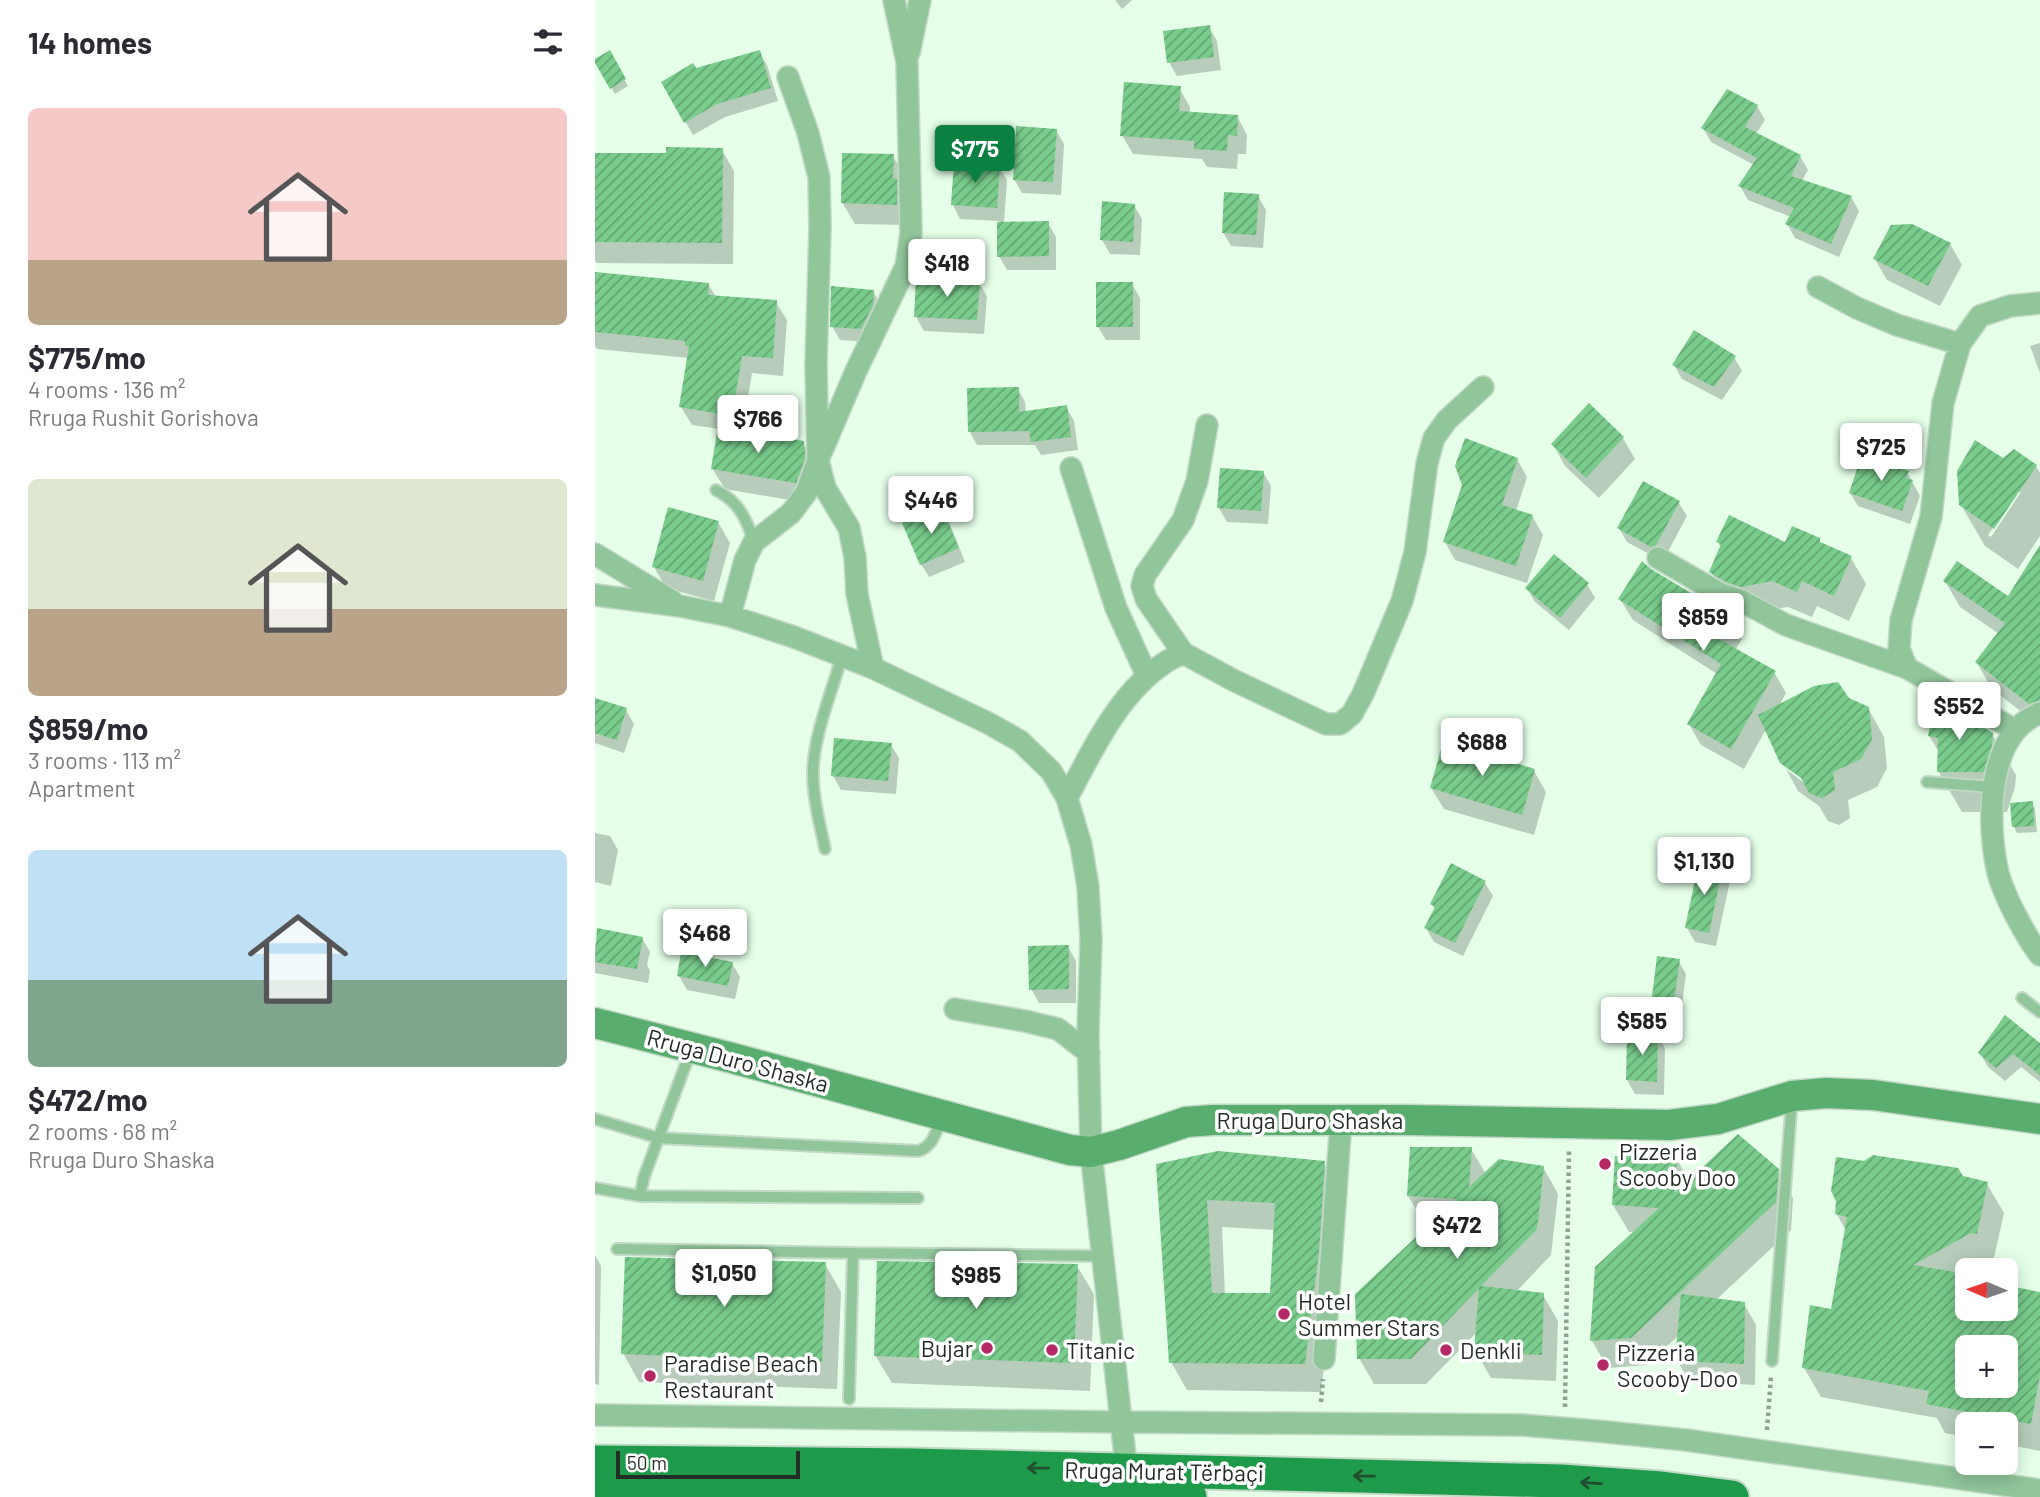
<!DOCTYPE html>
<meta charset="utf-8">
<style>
body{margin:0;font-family:Barlow,sans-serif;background:#f2f2f3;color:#2b2b33;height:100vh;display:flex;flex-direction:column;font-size:26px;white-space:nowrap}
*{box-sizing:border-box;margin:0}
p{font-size:23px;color:#7c7c81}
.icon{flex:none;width:38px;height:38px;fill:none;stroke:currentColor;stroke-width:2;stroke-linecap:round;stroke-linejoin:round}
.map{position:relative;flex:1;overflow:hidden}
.details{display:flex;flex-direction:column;background:#fff;width:595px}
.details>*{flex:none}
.needle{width:46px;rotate:272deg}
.fabs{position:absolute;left:1360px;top:1258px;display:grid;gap:14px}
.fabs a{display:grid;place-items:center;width:63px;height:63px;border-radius:10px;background:#fff;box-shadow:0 4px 18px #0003;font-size:35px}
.scale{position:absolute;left:21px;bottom:18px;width:184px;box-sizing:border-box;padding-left:7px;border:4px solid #232d25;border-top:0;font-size:19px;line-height:24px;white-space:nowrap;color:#232d25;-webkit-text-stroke:5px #fff;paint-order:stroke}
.price{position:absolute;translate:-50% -60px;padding:0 16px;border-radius:7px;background:#fff;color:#222;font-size:23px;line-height:46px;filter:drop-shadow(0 2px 4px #0008)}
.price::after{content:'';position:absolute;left:50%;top:42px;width:21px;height:16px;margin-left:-10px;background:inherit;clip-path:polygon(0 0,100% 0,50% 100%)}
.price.on{background:#0b8043;color:#fff}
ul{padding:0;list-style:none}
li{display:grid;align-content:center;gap:14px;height:371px;padding:0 28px}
li span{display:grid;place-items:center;height:217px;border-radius:10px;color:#555}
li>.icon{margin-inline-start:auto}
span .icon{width:126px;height:126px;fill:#fffc;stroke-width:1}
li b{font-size:30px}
h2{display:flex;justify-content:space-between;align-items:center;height:84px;padding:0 28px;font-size:30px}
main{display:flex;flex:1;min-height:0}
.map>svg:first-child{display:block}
.shadow{fill:#0003;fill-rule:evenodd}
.building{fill:url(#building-hatch);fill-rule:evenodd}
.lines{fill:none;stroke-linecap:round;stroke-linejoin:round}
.lane-casing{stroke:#c2d9c6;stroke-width:14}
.street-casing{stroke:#c2d9c6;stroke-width:24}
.secondary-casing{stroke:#c2d9c6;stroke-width:33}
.primary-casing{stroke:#c2d9c6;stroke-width:37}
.path{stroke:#90a393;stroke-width:4.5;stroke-dasharray:3.5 3.5;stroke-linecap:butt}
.lane{stroke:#91c69b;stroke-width:10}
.street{stroke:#91c69b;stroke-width:21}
.secondary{stroke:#59ad6e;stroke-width:30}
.primary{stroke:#1e9a4b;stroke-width:33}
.oneway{stroke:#224e30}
.poi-dot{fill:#b42964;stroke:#fff;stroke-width:2.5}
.labels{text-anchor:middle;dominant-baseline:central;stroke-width:7;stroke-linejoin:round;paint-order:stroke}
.street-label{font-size:23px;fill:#232d25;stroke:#fff}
.poi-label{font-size:23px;fill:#232d25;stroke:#fff;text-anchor:start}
</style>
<main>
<section class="details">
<h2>14 homes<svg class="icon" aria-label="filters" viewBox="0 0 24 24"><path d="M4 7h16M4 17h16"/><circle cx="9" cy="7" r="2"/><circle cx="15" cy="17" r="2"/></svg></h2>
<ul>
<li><span style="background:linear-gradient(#f6c9c9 70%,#b9a48a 0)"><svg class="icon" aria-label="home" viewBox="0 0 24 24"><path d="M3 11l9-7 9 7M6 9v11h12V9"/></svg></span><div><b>$775/mo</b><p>4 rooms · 136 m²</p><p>Rruga Rushit Gorishova</p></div></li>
<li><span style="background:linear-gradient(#dfe7d0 60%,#b9a48a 0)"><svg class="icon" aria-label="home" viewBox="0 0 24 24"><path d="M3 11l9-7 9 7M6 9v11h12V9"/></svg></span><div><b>$859/mo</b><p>3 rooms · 113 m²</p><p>Apartment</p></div></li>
<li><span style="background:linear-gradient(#bfe0f5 60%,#7fa58c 0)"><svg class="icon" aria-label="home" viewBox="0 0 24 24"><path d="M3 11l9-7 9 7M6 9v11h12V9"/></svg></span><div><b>$472/mo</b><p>2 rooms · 68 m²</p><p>Rruga Duro Shaska</p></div></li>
</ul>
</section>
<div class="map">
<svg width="1445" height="1497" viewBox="0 0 1445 1497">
<defs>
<pattern id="building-hatch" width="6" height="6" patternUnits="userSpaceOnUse" patternTransform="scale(1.75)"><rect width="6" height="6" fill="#79cc8c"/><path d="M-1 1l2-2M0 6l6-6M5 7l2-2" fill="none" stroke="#63a672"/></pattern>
</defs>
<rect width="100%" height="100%" fill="#e5ffe9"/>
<path class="shadow" d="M 520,0 L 537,0 L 527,9 Z
M 614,27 L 622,41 L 626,70 L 582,76 L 574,62 Z
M 164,52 L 172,65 L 183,101 L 130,117 L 98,135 L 68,83 L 100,71 Z
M 14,53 L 33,86 L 20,94 L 0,60 Z
M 584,88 L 595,107 L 595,113 L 642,116 L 652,135 L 651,154 L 643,154 L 642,169 L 612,167 L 607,159 L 538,154 L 527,135 Z
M 1162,106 L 1170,120 L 1161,134 L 1205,156 L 1213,170 L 1207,181 L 1256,197 L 1264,211 L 1244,257 L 1200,238 L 1192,224 L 1196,217 L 1153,200 L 1145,186 L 1159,165 L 1116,142 L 1108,128 Z
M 461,130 L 469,144 L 466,195 L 427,193 L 419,179 Z
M 127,150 L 139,171 L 138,264 L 1,263 L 0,260 L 0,155 L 72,155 Z
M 298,156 L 310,177 L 313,225 L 260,224 L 247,202 Z
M 404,167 L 412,180 L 409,223 L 453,223 L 461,237 L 461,270 L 412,270 L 404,256 L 404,221 L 365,219 L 358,205 Z
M 663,196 L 671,210 L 668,248 L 636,246 L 628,232 Z
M 539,205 L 547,219 L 545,255 L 515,254 L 507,240 Z
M 1355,244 L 1367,265 L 1345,306 L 1292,280 L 1280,259 Z
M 0,274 L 113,284 L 121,297 L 181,302 L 192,320 L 188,376 L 157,373 L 147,432 L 208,443 L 221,464 L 212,503 L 130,489 L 117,468 L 124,429 L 97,425 L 86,407 L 94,358 L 2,349 L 0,346 Z
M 384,283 L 392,296 L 389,334 L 329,331 L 321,317 Z
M 537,284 L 545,298 L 545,340 L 511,340 L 503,327 Z
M 278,291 L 286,305 L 274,342 L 245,340 L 237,326 Z
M 1445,343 L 1445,373 L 1435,346 Z
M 1139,357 L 1147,371 L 1127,400 L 1087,379 L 1079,365 Z
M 423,389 L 430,402 L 431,413 L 471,407 L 479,421 L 483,450 L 446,455 L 440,445 L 382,445 L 375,432 Z
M 1028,438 L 1040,459 L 1004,498 L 970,466 L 958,444 Z
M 922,459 L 932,477 L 921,511 L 937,516 L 948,535 L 932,583 L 860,560 L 850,542 Z
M 1408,460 L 1441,466 L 1445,473 L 1445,536 L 1423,569 L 1390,546 L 1366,505 ZM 1422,492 L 1426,492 L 1396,537 L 1393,535 Z
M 668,472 L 676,486 L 673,524 L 632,522 L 624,508 Z
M 1312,472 L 1325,496 L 1315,524 L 1263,506 L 1255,493 Z
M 1084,503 L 1092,516 L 1069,559 L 1065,560 L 1032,542 L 1024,528 Z
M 346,508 L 354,522 L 370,562 L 334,577 L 326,564 Z
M 123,522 L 135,543 L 119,601 L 71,588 L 59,567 Z
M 1224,540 L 1227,545 L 1256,558 L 1271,584 L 1254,621 L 1222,606 L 1217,617 L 1193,607 L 1162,612 L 1131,598 L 1116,572 L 1126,548 L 1123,542 L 1191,544 Z
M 1435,564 L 1445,571 L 1445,726 L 1397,689 L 1382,663 L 1404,634 L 1365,607 L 1350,581 L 1414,599 Z
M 1055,571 L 1134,618 L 1147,639 L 1140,650 L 1179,672 L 1191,693 L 1184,706 L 1253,700 L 1273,708 L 1289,737 L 1292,768 L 1282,787 L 1253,800 L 1255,818 L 1244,825 L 1233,821 L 1224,806 L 1203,791 L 1191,769 L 1212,785 L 1171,729 L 1149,769 L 1106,745 L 1094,724 L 1122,674 L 1038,620 L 1025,599 Z
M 992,584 L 1000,598 L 974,630 L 940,602 L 932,588 Z
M 0,700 L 31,710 L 39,724 L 29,753 L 0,743 Z
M 1369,718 L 1376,729 L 1397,734 L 1421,775 L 1420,787 L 1412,812 L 1367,812 L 1343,771 L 1344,752 L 1334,736 Z
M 296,745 L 304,758 L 301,794 L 246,790 L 238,776 Z
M 939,771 L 951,792 L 939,835 L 849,809 L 836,788 Z
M 1437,803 L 1440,809 L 1442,832 L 1422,833 L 1419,827 Z
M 0,833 L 15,836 L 23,850 L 16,886 L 0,882 Z
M 1127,868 L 1135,881 L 1121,946 L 1100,942 L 1092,928 Z
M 890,883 L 898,896 L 868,956 L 839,942 L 831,928 L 840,909 L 837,904 Z
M 47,938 L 55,952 L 52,965 L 55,971 L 53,983 L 0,973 L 0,944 Z
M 473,947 L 481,961 L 481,1003 L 444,1003 L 436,989 Z
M 1083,960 L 1091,974 L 1085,1021 L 1066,1018 L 1058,1005 Z
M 137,963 L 145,977 L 140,999 L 92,990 L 84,976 Z
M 1410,1018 L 1445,1045 L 1445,1082 L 1426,1067 L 1410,1081 L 1393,1067 L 1385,1053 Z
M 1062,1034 L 1070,1048 L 1069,1095 L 1040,1094 L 1032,1080 Z
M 876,1149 L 891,1174 L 948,1167 L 963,1194 L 956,1255 L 921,1292 L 948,1295 L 963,1321 L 961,1381 L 896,1378 L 881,1352 L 882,1332 L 831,1384 L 779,1384 L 764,1358 L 839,1223 L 829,1222 L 813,1196 Z
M 1081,1158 L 1095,1182 L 1182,1170 L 1198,1198 L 1196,1230 L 1121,1300 L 1149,1304 L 1161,1325 L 1160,1385 L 1094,1381 L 1082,1360 L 1084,1335 L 1052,1365 L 1013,1368 L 997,1341 L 1040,1232 L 1034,1232 L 1018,1205 Z
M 729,1163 L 745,1191 L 739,1280 L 726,1392 L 592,1390 L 576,1362 L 563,1165 ZM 627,1227 L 681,1230 L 676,1295 L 630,1295 Z
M 1367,1178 L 1392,1184 L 1409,1213 L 1398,1262 L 1393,1262 L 1377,1270 L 1372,1270 L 1372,1273 L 1369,1275 L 1372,1275 L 1372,1309 L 1410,1309 L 1410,1287 L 1445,1294 L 1445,1451 L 1410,1444 L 1410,1424 L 1372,1424 L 1372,1437 L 1350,1433 L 1342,1418 L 1226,1397 L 1209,1368 L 1237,1311 L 1251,1231 L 1242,1214 ZM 1372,1348 L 1410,1348 L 1410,1386 L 1372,1386 Z
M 0,1255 L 6,1266 L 4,1385 L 0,1384 Z
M 230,1264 L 246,1292 L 242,1389 L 44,1382 L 28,1353 Z
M 482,1266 L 499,1294 L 495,1391 L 297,1383 L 280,1355 Z"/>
<path class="building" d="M 615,25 L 619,57 L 572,63 L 568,31 Z
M 15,50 L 31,79 L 15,89 L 0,63 L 0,59 Z
M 165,50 L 176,88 L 122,104 L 89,123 L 66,82 L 98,63 L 101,68 Z
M 529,82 L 586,86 L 584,111 L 643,115 L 642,136 L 633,135 L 632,151 L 599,149 L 599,141 L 525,136 Z
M 1132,89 L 1163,105 L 1150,127 L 1206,155 L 1196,176 L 1257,196 L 1236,244 L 1190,224 L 1199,208 L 1143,186 L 1162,158 L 1106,128 Z
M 421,126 L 462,129 L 458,182 L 418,180 Z
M 71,147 L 128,148 L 127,243 L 0,242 L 0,153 L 71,153 Z
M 247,153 L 299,154 L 298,178 L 302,179 L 302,205 L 246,203 Z
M 359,162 L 405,165 L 402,208 L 356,205 Z
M 629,192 L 664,194 L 661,235 L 627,233 Z
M 507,201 L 540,204 L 538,242 L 505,240 Z
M 454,221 L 454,256 L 402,257 L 402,222 Z
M 1317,224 L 1356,243 L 1333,286 L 1278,259 L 1296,225 Z
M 0,272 L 114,283 L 113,295 L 182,300 L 178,358 L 147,356 L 137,416 L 84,407 L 94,346 L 90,346 L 90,341 L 0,332 Z
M 321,278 L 385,281 L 382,320 L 319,317 Z
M 501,282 L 538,282 L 538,327 L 501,327 Z
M 236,286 L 279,290 L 278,305 L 266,329 L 235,327 Z
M 1099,330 L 1141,356 L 1119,387 L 1077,365 Z
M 424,387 L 424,412 L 472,405 L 476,437 L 436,442 L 434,431 L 373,432 L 372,388 Z
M 994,403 L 1029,437 L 991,478 L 956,444 Z
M 123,426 L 209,441 L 210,458 L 201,483 L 116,469 Z
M 870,438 L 923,458 L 907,505 L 938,515 L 921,566 L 848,542 L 867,485 L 860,466 Z
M 1380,440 L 1408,458 L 1419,449 L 1442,465 L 1399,529 L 1364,505 L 1362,471 Z
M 1267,454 L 1314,471 L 1311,478 L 1318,480 L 1307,511 L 1254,493 Z
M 625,468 L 669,471 L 666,511 L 622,508 Z
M 1048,481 L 1085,501 L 1061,545 L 1056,547 L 1022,528 Z
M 346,506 L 364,548 L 325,565 L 307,523 Z
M 73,507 L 124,521 L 108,581 L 57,567 Z
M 1134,515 L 1190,542 L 1197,526 L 1225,538 L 1225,542 L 1257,556 L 1239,596 L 1207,581 L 1202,592 L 1177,581 L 1146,587 L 1131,582 L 1114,572 L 1126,544 L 1121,542 Z
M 1445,545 L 1445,700 L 1434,704 L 1380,662 L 1410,623 L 1348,581 L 1362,561 L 1413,596 Z
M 959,554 L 994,583 L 965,618 L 930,588 Z
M 1047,561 L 1056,569 L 1136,617 L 1122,638 L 1181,671 L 1136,749 L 1092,724 L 1126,664 L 1023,599 Z
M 1243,682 L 1254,698 L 1274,707 L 1277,739 L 1266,759 L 1238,772 L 1240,790 L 1227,798 L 1214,793 L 1206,778 L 1185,763 L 1163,715 L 1219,686 Z
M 0,698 L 32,708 L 22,740 L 0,733 Z
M 1340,699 L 1371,717 L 1368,727 L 1388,727 L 1398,733 L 1397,745 L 1389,772 L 1342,772 L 1343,738 L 1333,736 Z
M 239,738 L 297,743 L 293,781 L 236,776 Z
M 848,742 L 940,769 L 927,815 L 835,788 Z
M 1438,801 L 1439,826 L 1417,827 L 1415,803 Z
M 1104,861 L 1128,866 L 1114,933 L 1090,928 Z
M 856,863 L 891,881 L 860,943 L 829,928 L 840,907 L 835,904 Z
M 2,928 L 48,937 L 42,969 L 0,962 Z
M 474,945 L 474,989 L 434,990 L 433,946 Z
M 86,952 L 138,962 L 133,986 L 82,976 Z
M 1062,956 L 1085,959 L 1078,1008 L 1056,1005 Z
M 1410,1015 L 1445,1043 L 1445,1075 L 1418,1054 L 1401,1068 L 1383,1053 Z
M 1032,1032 L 1063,1032 L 1062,1082 L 1031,1080 Z
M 1143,1134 L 1184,1169 L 1181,1202 L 1036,1338 L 995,1341 L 1000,1267 L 1064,1208 L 1017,1205 L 1020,1156 L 1082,1156 L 1080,1193 Z
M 815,1147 L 877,1147 L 874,1187 L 904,1159 L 949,1166 L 942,1229 L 886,1286 L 949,1293 L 947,1355 L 879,1352 L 884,1288 L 816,1359 L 762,1359 L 760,1294 L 862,1199 L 812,1196 Z
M 623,1151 L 730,1161 L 724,1251 L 710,1364 L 574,1363 L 561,1164 ZM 612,1200 L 680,1203 L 675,1293 L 617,1293 Z
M 1278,1155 L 1363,1168 L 1368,1176 L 1393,1182 L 1382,1234 L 1376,1233 L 1318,1265 L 1372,1274 L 1372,1309 L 1410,1309 L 1415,1286 L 1445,1292 L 1445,1375 L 1436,1424 L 1331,1404 L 1334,1391 L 1207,1368 L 1215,1305 L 1236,1309 L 1252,1217 L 1240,1214 L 1241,1201 L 1236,1191 L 1241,1157 L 1269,1161 ZM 1372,1348 L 1410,1348 L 1410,1386 L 1372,1386 Z
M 30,1257 L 231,1262 L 227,1362 L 26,1354 Z
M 282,1261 L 483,1264 L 479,1363 L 279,1356 Z
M 1086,1294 L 1150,1302 L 1149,1364 L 1080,1361 Z"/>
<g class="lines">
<defs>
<path id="lane" d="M 121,490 C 144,502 151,518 159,542
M 1332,782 L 1397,787
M 230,849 C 225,824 218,799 218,773 C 218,737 237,691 247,656
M 1427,998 L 1445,1012
M 96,1050 L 49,1177 L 45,1196 L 323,1198
M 0,1119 L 64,1138 L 323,1151 C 338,1147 341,1131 347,1118
M 0,1188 L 45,1196
M 22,1249 L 258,1253
M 1177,1361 L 1197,1098
M 254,1399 L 258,1253 L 507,1256"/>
<path id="street" d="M 314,53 L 325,0
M 193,77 L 213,133 L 224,177 L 225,229 L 221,364 L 223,460 L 230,488 L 254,528 L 260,557 L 262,594 L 278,668 L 393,723 L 425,741 L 456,771 L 472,798 L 486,845 L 493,887 L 496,940 L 493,1034 L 496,1152 L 533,1483
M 1223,287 L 1262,308 L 1302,325 L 1365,344
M 476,468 L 521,608 L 552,676
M 0,554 L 77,601
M 1063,558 L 1126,594 L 1145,600 L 1191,625 L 1312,668
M 0,595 L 85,606 L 135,616 L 150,560 L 159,542 L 196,513 L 211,493 L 223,460 L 261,371 L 311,266 L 316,233 L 312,62 L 299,0
M 135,616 L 199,637 L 278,668
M 588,653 L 551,599 L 547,586 L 550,575 L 588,520 L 602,481 L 612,425
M 1445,713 C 1390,735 1392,825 1403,873 C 1409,896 1431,937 1445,955
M 1420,730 L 1312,668 L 1304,649 L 1306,620 L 1336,517 L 1348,403 L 1365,344 L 1385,316 L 1415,306 L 1445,303
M 472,798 C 499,747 531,677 588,653 L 640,681 L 731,724 L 745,724 L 757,714 L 768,694 L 807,601 L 820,552 L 832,463 L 839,438 L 852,420 L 888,387
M 360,1009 L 430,1021 L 463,1029 L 494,1053
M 729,1359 L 746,1120
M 0,1415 L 526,1422 L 927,1425 L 1002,1431 L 1091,1440 L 1445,1490"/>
<path id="secondary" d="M 0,1023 L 137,1058 L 475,1150 L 496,1152 L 524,1145 L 591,1122 L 618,1120 L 812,1120 L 1074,1125 L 1123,1119 L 1197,1096 L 1231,1093 L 1278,1095 L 1445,1119"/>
<path id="primary" d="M 0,1462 L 318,1465 L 966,1481 L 1066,1488 L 1137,1497
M 0,1487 L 595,1497"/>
</defs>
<use href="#lane" class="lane-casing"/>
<use href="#street" class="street-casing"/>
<use href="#secondary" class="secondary-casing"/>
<use href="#primary" class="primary-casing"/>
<path class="path" d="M 726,1402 L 728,1379
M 970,1407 L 974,1149
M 1172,1430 L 1176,1376"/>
<use href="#lane" class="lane"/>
<use href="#street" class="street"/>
<use href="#secondary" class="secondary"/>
<use href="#primary" class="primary"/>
</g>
<defs><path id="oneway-shaft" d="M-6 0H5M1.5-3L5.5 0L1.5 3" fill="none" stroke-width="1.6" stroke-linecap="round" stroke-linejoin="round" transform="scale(1.75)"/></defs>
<g class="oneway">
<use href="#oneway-shaft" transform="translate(443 1468) rotate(-179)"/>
<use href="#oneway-shaft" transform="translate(769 1476) rotate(-179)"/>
<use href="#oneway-shaft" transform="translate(996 1483) rotate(-176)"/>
</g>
<g class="poi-dot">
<circle cx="1010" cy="1164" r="7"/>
<circle cx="689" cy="1314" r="7"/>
<circle cx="392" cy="1348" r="7"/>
<circle cx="457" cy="1350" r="7"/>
<circle cx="851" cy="1350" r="7"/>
<circle cx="1008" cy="1365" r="7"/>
<circle cx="55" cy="1376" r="7"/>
</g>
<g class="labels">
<g class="street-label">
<text transform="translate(143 1060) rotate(15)">Rruga Duro Shaska</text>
<text x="715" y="1120">Rruga Duro Shaska</text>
<text transform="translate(569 1471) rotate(1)">Rruga Murat Tërbaçi</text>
</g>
<g class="poi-label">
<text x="1024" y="1151">Pizzeria<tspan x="1024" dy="26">Scooby Doo</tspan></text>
<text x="703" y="1301">Hotel<tspan x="703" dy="26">Summer Stars</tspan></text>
<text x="378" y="1348" text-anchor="end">Bujar</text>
<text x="471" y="1350">Titanic</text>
<text x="865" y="1350">Denkli</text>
<text x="1022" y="1352">Pizzeria<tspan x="1022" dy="26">Scooby-Doo</tspan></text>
<text x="69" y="1363">Paradise Beach<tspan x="69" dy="26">Restaurant</tspan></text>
</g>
</g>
</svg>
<div class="fabs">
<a><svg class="needle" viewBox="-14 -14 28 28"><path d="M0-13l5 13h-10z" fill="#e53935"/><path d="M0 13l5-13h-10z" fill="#7c7c81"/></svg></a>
<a>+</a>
<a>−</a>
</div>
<div class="scale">50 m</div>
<b class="price on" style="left:380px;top:185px">$775</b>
<b class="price" style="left:352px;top:299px">$418</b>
<b class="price" style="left:163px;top:455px">$766</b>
<b class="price" style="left:1286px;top:483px">$725</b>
<b class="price" style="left:336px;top:536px">$446</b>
<b class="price" style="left:1108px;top:653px">$859</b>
<b class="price" style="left:1364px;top:742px">$552</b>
<b class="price" style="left:887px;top:778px">$688</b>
<b class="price" style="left:1109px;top:897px">$1,130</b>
<b class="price" style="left:110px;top:969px">$468</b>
<b class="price" style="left:1047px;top:1057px">$585</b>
<b class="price" style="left:862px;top:1261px">$472</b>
<b class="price" style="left:129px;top:1309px">$1,050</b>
<b class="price" style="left:381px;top:1311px">$985</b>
</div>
</main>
